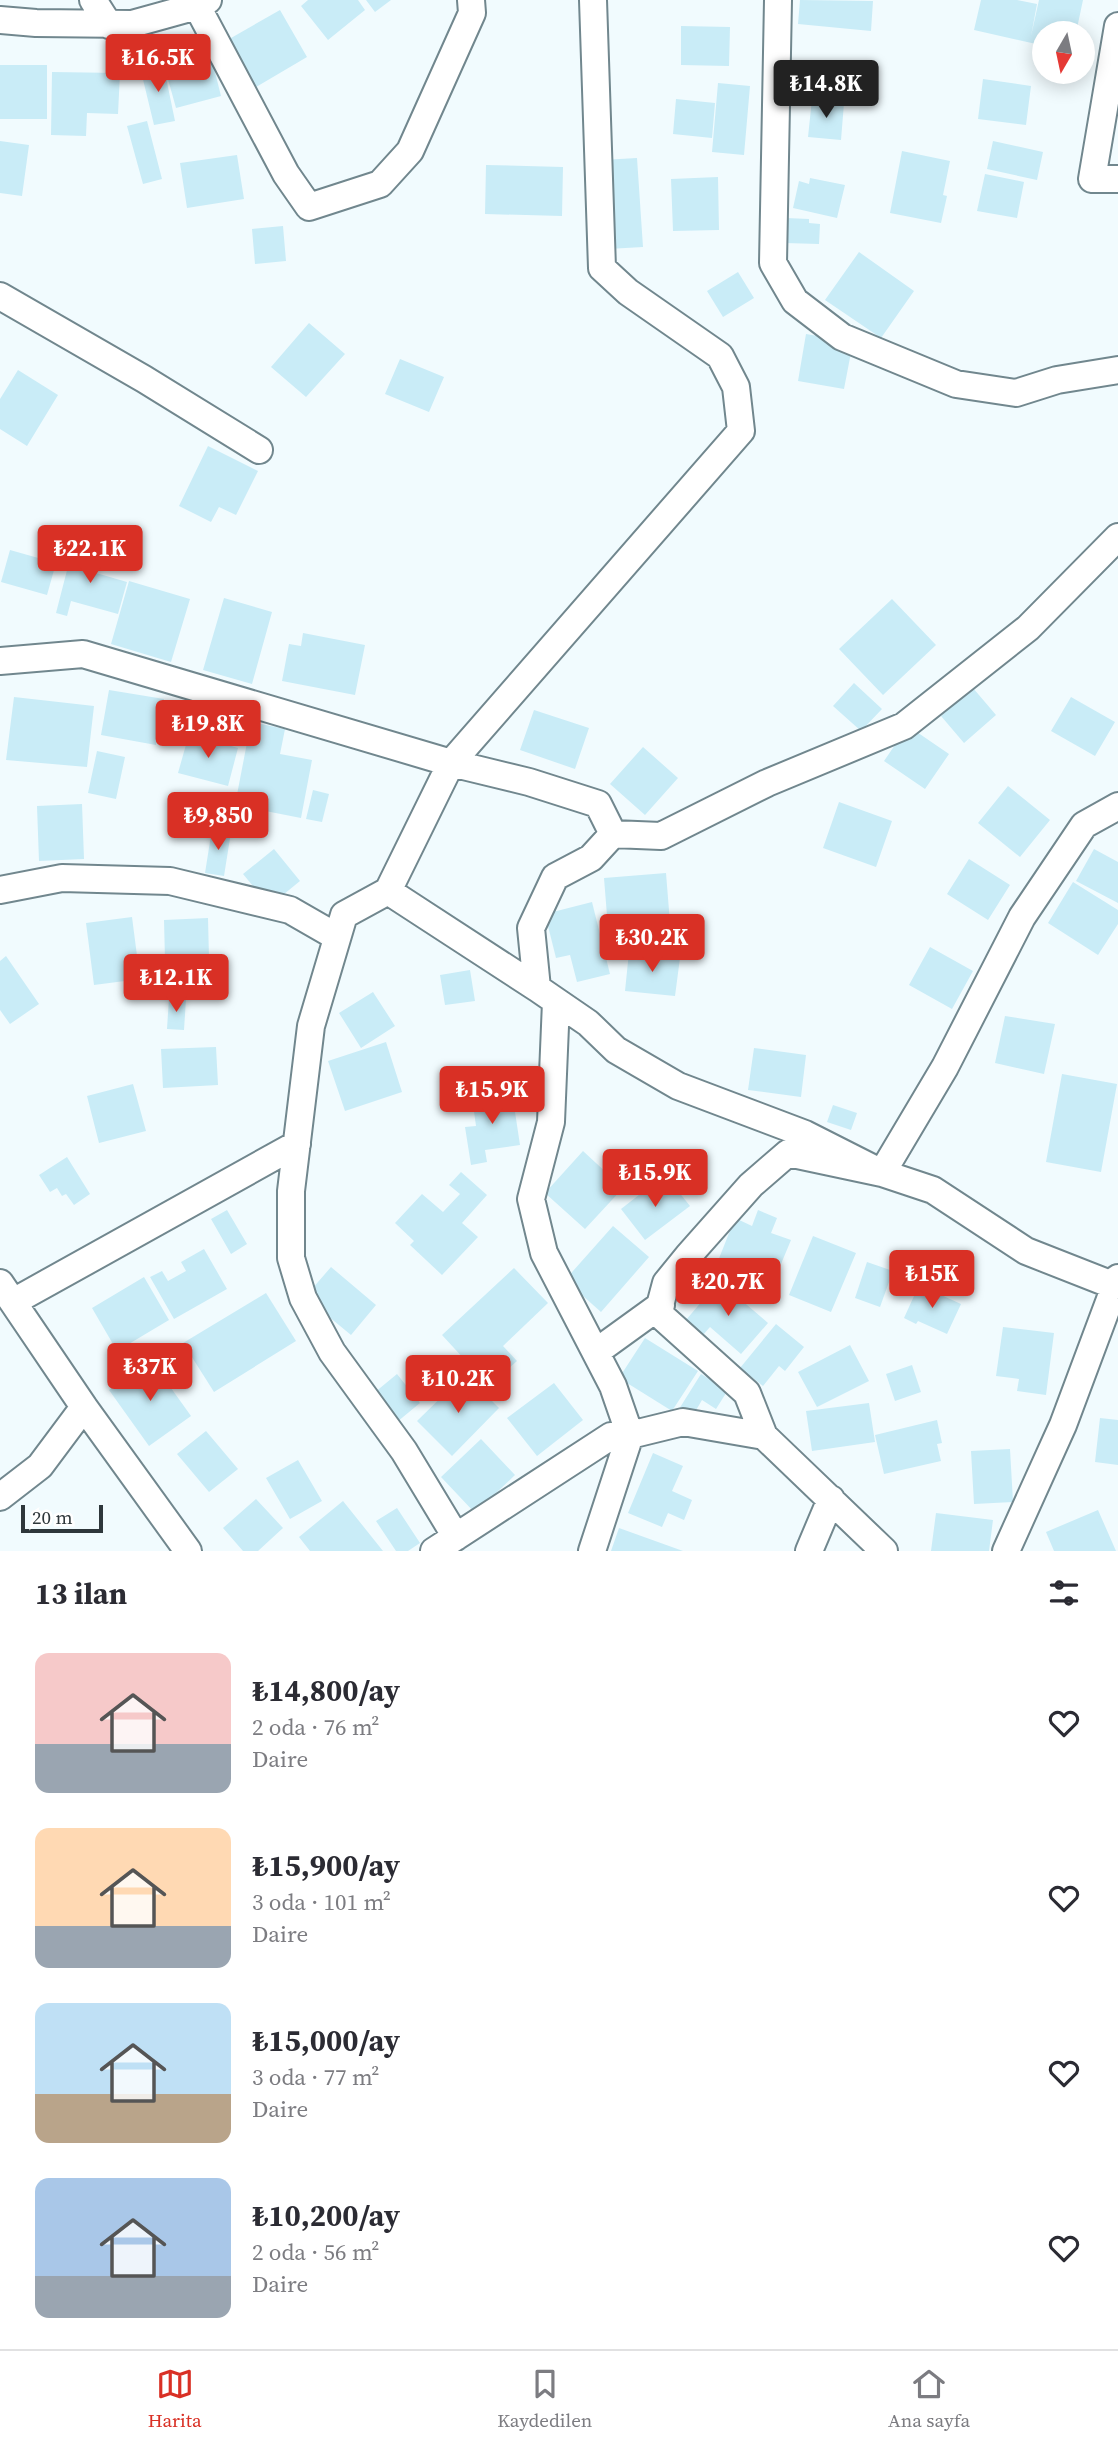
<!DOCTYPE html>
<html lang="tr">
<meta charset="utf-8">
<style>
body{margin:0;font-family:"Source Serif 4",serif;background:#f7f7f7;color:#2b2b33;height:100vh;display:flex;flex-direction:column;font-size:26px;white-space:nowrap}
*{box-sizing:border-box;margin:0}
p{font-size:23px;color:#7c7c81}
.icon{flex:none;width:38px;height:38px;fill:none;stroke:currentColor;stroke-width:2;stroke-linecap:round;stroke-linejoin:round}
.map{position:relative;height:1551px;overflow:hidden}
.sheet{display:flex;flex-direction:column;background:#fff;flex:1}
.sheet>*{flex:none}
.needle{width:46px;rotate:189deg}
.tools{position:absolute;left:1032px;top:21px;display:grid;gap:14px}
.tools a{display:grid;place-items:center;width:63px;height:63px;border-radius:50%;background:#fff;box-shadow:0 4px 18px #0003;font-size:35px}
.scale{position:absolute;left:21px;bottom:18px;width:82px;box-sizing:border-box;padding-left:7px;border:4px solid #2e373b;border-top:0;font-size:19px;line-height:24px;white-space:nowrap;color:#2e373b;-webkit-text-stroke:5px #fff;paint-order:stroke}
.price{position:absolute;translate:-50% -60px;padding:0 16px;border-radius:7px;background:#d93025;color:#fff;font-size:23px;line-height:46px;filter:drop-shadow(0 2px 4px #0008)}
.price::after{content:'';position:absolute;left:50%;top:42px;width:21px;height:16px;margin-left:-10px;background:inherit;clip-path:polygon(0 0,100% 0,50% 100%)}
.price.current{background:#222;color:#fff}
ul{padding:0;list-style:none}
li{display:flex;align-items:center;gap:21px;height:175px;padding:0 35px}
li span{display:grid;place-items:center;flex:none;width:196px;height:140px;border-radius:14px;color:#555}
li>.icon{margin-inline-start:auto}
span .icon{width:84px;height:84px;fill:#fffc;stroke-width:1}
li b{font-size:30px}
h2{display:flex;justify-content:space-between;align-items:center;height:84px;padding:0 35px;font-size:30px}
.tab-bar{display:flex;justify-content:space-around;align-items:center;height:98px;border-top:2px solid #e1e1e2;background:#fff;font-size:19px;color:#7c7c81}
.tab-bar a{display:grid;justify-items:center;gap:4px}
.tab-bar .current{color:#d93025}
.map>svg:first-child{display:block}
.building{fill:#c9ecf7}
.lines{fill:none;stroke-linecap:round;stroke-linejoin:round}
.minor-casing{stroke:#71878e;stroke-width:30}
.minor{stroke:#fff;stroke-width:26}
</style>
<div class="map">
<svg width="1118" height="1551" viewBox="0 0 1118 1551">
<rect width="100%" height="100%" fill="#f1fbfe"/>
<path class="building" d="M 308,0 L 358,0 L 365,10 L 328,40 L 301,6 Z
M 366,0 L 391,0 L 375,12 Z
M 800,0 L 873,1 L 871,31 L 798,24 Z
M 981,0 L 1017,0 L 1037,4 L 1031,36 L 1039,0 L 1083,0 L 1076,33 L 1045,33 L 1045,46 L 974,30 Z
M 280,10 L 307,57 L 251,90 L 224,42 Z
M 681,26 L 730,27 L 729,66 L 681,65 Z
M 212,60 L 221,96 L 176,108 L 166,72 Z
M 163,63 L 175,121 L 154,125 L 140,67 Z
M 0,65 L 47,65 L 47,119 L 0,119 Z
M 52,72 L 120,73 L 118,114 L 87,113 L 86,136 L 51,135 Z
M 983,79 L 1031,86 L 1026,125 L 978,119 Z
M 718,83 L 750,86 L 744,155 L 712,152 Z
M 676,99 L 715,103 L 712,138 L 673,134 Z
M 812,99 L 844,103 L 841,140 L 808,137 Z
M 147,121 L 162,179 L 143,184 L 127,126 Z
M 0,141 L 29,145 L 22,196 L 0,193 Z
M 993,141 L 1043,152 L 1037,180 L 987,169 Z
M 902,151 L 950,161 L 943,195 L 947,196 L 941,223 L 890,213 Z
M 237,155 L 244,199 L 187,208 L 180,163 Z
M 637,158 L 643,247 L 608,249 L 602,160 Z
M 486,165 L 563,167 L 562,216 L 485,214 Z
M 985,174 L 1024,182 L 1017,218 L 977,211 Z
M 718,177 L 719,230 L 673,231 L 671,179 Z
M 810,178 L 845,185 L 837,218 L 793,208 L 799,181 L 809,184 Z
M 786,218 L 809,219 L 809,223 L 820,224 L 819,244 L 785,243 Z
M 283,226 L 286,261 L 255,264 L 252,229 Z
M 859,252 L 914,291 L 881,338 L 825,300 Z
M 738,272 L 754,298 L 723,317 L 707,291 Z
M 309,323 L 345,354 L 306,397 L 271,367 Z
M 806,334 L 853,342 L 844,389 L 798,381 Z
M 400,359 L 444,377 L 429,412 L 385,394 Z
M 18,370 L 58,395 L 27,446 L 0,429 L 0,399 Z
M 208,446 L 258,471 L 236,515 L 219,507 L 211,522 L 179,506 Z
M 73,547 L 101,555 L 96,573 L 127,582 L 118,614 L 71,601 L 67,616 L 56,613 Z
M 10,550 L 56,563 L 47,595 L 1,582 Z
M 129,581 L 190,599 L 171,662 L 111,644 Z
M 224,598 L 272,612 L 252,684 L 203,670 Z
M 892,599 L 936,645 L 883,695 L 839,649 Z
M 303,633 L 365,645 L 355,695 L 282,681 L 289,644 L 301,646 Z
M 854,683 L 882,709 L 861,731 L 833,706 Z
M 973,688 L 996,715 L 964,743 L 941,716 Z
M 109,690 L 164,699 L 156,745 L 101,735 Z
M 14,697 L 94,706 L 87,767 L 6,760 Z
M 1071,697 L 1115,722 L 1095,756 L 1051,731 Z
M 534,710 L 589,728 L 575,769 L 520,750 Z
M 251,722 L 285,729 L 280,754 L 312,760 L 301,818 L 235,805 Z
M 908,726 L 949,754 L 925,789 L 884,761 Z
M 189,734 L 238,748 L 228,786 L 178,773 Z
M 643,747 L 678,778 L 645,815 L 610,784 Z
M 97,751 L 125,757 L 116,799 L 88,793 Z
M 1008,786 L 1050,820 L 1020,857 L 978,823 Z
M 313,790 L 329,794 L 322,822 L 306,819 Z
M 839,802 L 892,821 L 876,867 L 823,848 Z
M 82,804 L 84,859 L 39,861 L 37,806 Z
M 212,829 L 231,832 L 224,876 L 205,873 Z
M 274,849 L 300,881 L 278,899 L 271,890 L 262,897 L 243,874 Z
M 1094,849 L 1118,862 L 1118,903 L 1076,881 Z
M 969,859 L 1010,885 L 988,920 L 947,894 Z
M 666,873 L 670,923 L 608,928 L 604,878 Z
M 1073,882 L 1118,910 L 1118,924 L 1098,955 L 1048,923 Z
M 592,902 L 610,974 L 577,982 L 570,955 L 556,958 L 545,914 Z
M 132,917 L 140,979 L 94,985 L 86,923 Z
M 208,918 L 209,958 L 165,960 L 164,920 Z
M 930,947 L 973,971 L 952,1009 L 909,985 Z
M 629,952 L 680,958 L 675,996 L 625,991 Z
M 6,956 L 39,1004 L 10,1024 L 0,1010 L 0,961 Z
M 470,970 L 475,1001 L 445,1005 L 440,975 Z
M 373,992 L 395,1026 L 361,1048 L 339,1013 Z
M 169,998 L 186,999 L 184,1030 L 167,1029 Z
M 1005,1016 L 1055,1024 L 1044,1074 L 995,1063 Z
M 386,1042 L 402,1092 L 345,1111 L 328,1061 Z
M 216,1047 L 218,1085 L 163,1088 L 161,1049 Z
M 754,1048 L 806,1055 L 801,1097 L 748,1090 Z
M 1062,1074 L 1117,1084 L 1101,1172 L 1046,1162 Z
M 133,1084 L 146,1131 L 99,1143 L 87,1096 Z
M 512,1092 L 520,1145 L 485,1150 L 487,1162 L 471,1165 L 465,1127 L 476,1126 L 472,1097 Z
M 833,1105 L 857,1113 L 851,1130 L 827,1122 Z
M 583,1151 L 623,1188 L 585,1229 L 545,1193 Z
M 67,1157 L 90,1194 L 74,1205 L 66,1194 L 62,1196 L 57,1188 L 50,1192 L 39,1175 Z
M 461,1172 L 487,1195 L 462,1223 L 478,1237 L 442,1275 L 410,1245 L 414,1241 L 395,1223 L 422,1194 L 443,1212 L 460,1194 L 449,1185 Z
M 658,1180 L 667,1192 L 674,1186 L 690,1206 L 645,1240 L 621,1209 Z
M 227,1210 L 247,1244 L 231,1254 L 211,1219 Z
M 758,1210 L 777,1218 L 771,1233 L 791,1240 L 771,1288 L 716,1266 L 735,1218 L 752,1226 Z
M 613,1226 L 649,1257 L 601,1312 L 565,1280 Z
M 813,1236 L 856,1253 L 831,1312 L 789,1295 Z
M 204,1249 L 227,1289 L 174,1319 L 150,1277 L 162,1271 L 168,1281 L 186,1271 L 181,1262 Z
M 867,1262 L 893,1271 L 880,1307 L 855,1298 Z
M 331,1267 L 376,1305 L 351,1335 L 305,1297 Z
M 514,1268 L 548,1303 L 503,1346 L 517,1361 L 489,1386 L 442,1335 Z
M 144,1277 L 169,1320 L 117,1351 L 92,1308 Z
M 719,1281 L 768,1323 L 741,1354 L 710,1327 L 703,1335 L 686,1320 Z
M 919,1285 L 961,1304 L 947,1334 L 918,1321 L 916,1324 L 904,1318 Z
M 266,1293 L 296,1341 L 214,1392 L 183,1343 Z
M 776,1324 L 804,1347 L 785,1371 L 779,1366 L 763,1386 L 740,1368 Z
M 1003,1327 L 1054,1333 L 1046,1395 L 1017,1391 L 1019,1379 L 996,1376 Z
M 645,1338 L 698,1371 L 672,1411 L 619,1378 Z
M 850,1345 L 869,1381 L 817,1407 L 798,1372 Z
M 151,1360 L 191,1416 L 149,1446 L 109,1390 Z
M 912,1365 L 921,1392 L 895,1401 L 886,1374 Z
M 397,1374 L 420,1403 L 397,1422 L 374,1393 Z
M 465,1374 L 499,1408 L 452,1456 L 417,1421 Z
M 701,1374 L 728,1390 L 716,1409 L 702,1400 L 692,1417 L 679,1409 Z
M 554,1383 L 583,1420 L 537,1456 L 507,1418 Z
M 869,1403 L 875,1442 L 812,1451 L 806,1411 Z
M 1100,1418 L 1118,1420 L 1118,1465 L 1095,1462 Z
M 937,1420 L 942,1443 L 937,1444 L 941,1461 L 884,1474 L 875,1435 Z
M 206,1431 L 238,1469 L 209,1492 L 177,1454 Z
M 481,1439 L 515,1475 L 475,1513 L 441,1477 Z
M 1010,1449 L 1013,1502 L 974,1504 L 971,1451 Z
M 653,1453 L 683,1466 L 672,1491 L 692,1500 L 684,1520 L 668,1513 L 662,1527 L 628,1513 Z
M 298,1460 L 322,1501 L 290,1519 L 266,1478 Z
M 256,1499 L 283,1528 L 258,1551 L 243,1551 L 223,1528 Z
M 343,1501 L 383,1551 L 310,1551 L 299,1537 Z
M 397,1508 L 420,1543 L 408,1551 L 396,1551 L 376,1521 Z
M 1098,1510 L 1116,1551 L 1054,1551 L 1046,1532 Z
M 936,1513 L 993,1520 L 989,1551 L 931,1551 Z
M 619,1528 L 683,1551 L 611,1551 Z"/>
<g class="lines">
<defs>
<path id="minor" d="M 93,0 L 109,25
M 778,0 L 773,263 L 795,301 L 842,337 L 956,384 L 1016,393 L 1057,380 L 1118,370
M 197,6 L 286,174 L 309,207 L 380,184 L 410,151 L 472,13 L 471,0
M 0,20 L 36,23 L 132,24 L 197,6 L 208,0
M 1118,26 L 1092,179 L 1118,179
M 0,296 L 144,379 L 259,450
M 0,661 L 83,654 L 451,763 L 529,782 L 598,804 L 613,834 L 591,858 L 555,877 L 531,928 L 537,988 L 588,1023 L 616,1050 L 678,1086 L 805,1134 L 882,1173 L 933,1190 L 1026,1251 L 1115,1286
M 613,834 L 661,836 L 767,783 L 904,726 L 1028,628 L 1118,537
M 0,890 L 62,878 L 170,881 L 290,910 L 337,937
M 388,891 L 537,988
M 556,1002 L 551,1122 L 531,1199 L 544,1253 L 613,1386 L 630,1435 L 592,1551
M 0,1283 L 84,1407 L 188,1551
M 13,1302 L 297,1144
M 596,1352 L 661,1305
M 764,1436 L 747,1393 L 658,1313 L 666,1283 L 688,1256 L 751,1185 L 788,1153 L 882,1173 L 945,1067 L 1022,917 L 1084,825 L 1118,806
M 0,1497 L 40,1466 L 84,1407
M 456,1537 L 404,1451 L 332,1352 L 303,1298 L 291,1258 L 291,1191 L 311,1026 L 344,915 L 388,891 L 451,763 L 741,431 L 736,387 L 720,356 L 628,292 L 602,268 L 593,0
M 434,1551 L 611,1436 L 630,1435 L 683,1422 L 764,1436 L 884,1551
M 809,1551 L 831,1499
M 1006,1551 L 1063,1425 L 1118,1278"/>
</defs>
<use href="#minor" class="minor-casing"/>
<use href="#minor" class="minor"/>
</g>
</svg>
<div class="tools">
<a><svg class="needle" viewBox="-14 -14 28 28"><path d="M0-13l5 13h-10z" fill="#e53935"/><path d="M0 13l5-13h-10z" fill="#7c7c81"/></svg></a>
</div>
<div class="scale">20 m</div>
<b class="price" style="left:158px;top:94px">₺16.5K</b>
<b class="price current" style="left:826px;top:120px">₺14.8K</b>
<b class="price" style="left:90px;top:585px">₺22.1K</b>
<b class="price" style="left:208px;top:760px">₺19.8K</b>
<b class="price" style="left:218px;top:852px">₺9,850</b>
<b class="price" style="left:652px;top:974px">₺30.2K</b>
<b class="price" style="left:176px;top:1014px">₺12.1K</b>
<b class="price" style="left:492px;top:1126px">₺15.9K</b>
<b class="price" style="left:655px;top:1209px">₺15.9K</b>
<b class="price" style="left:932px;top:1310px">₺15K</b>
<b class="price" style="left:728px;top:1318px">₺20.7K</b>
<b class="price" style="left:150px;top:1403px">₺37K</b>
<b class="price" style="left:458px;top:1415px">₺10.2K</b>
</div>
<section class="sheet">
<h2>13 ilan<svg class="icon" aria-label="filters" viewBox="0 0 24 24"><path d="M4 7h16M4 17h16"/><circle cx="9" cy="7" r="2"/><circle cx="15" cy="17" r="2"/></svg></h2>
<ul>
<li><span style="background:linear-gradient(#f6c9c9 65%,#9aa5b1 0)"><svg class="icon" aria-label="home" viewBox="0 0 24 24"><path d="M3 11l9-7 9 7M6 9v11h12V9"/></svg></span><div><b>₺14,800/ay</b><p>2 oda · 76 m²</p><p>Daire</p></div><svg class="icon" aria-label="heart" viewBox="0 0 24 24"><path d="M12 20l-8-8c-3-5 5-10 8-4 3-6 11-1 8 4z"/></svg></li>
<li><span style="background:linear-gradient(#ffd9b3 70%,#9aa5b1 0)"><svg class="icon" aria-label="home" viewBox="0 0 24 24"><path d="M3 11l9-7 9 7M6 9v11h12V9"/></svg></span><div><b>₺15,900/ay</b><p>3 oda · 101 m²</p><p>Daire</p></div><svg class="icon" aria-label="heart" viewBox="0 0 24 24"><path d="M12 20l-8-8c-3-5 5-10 8-4 3-6 11-1 8 4z"/></svg></li>
<li><span style="background:linear-gradient(#bfe0f5 65%,#b9a48a 0)"><svg class="icon" aria-label="home" viewBox="0 0 24 24"><path d="M3 11l9-7 9 7M6 9v11h12V9"/></svg></span><div><b>₺15,000/ay</b><p>3 oda · 77 m²</p><p>Daire</p></div><svg class="icon" aria-label="heart" viewBox="0 0 24 24"><path d="M12 20l-8-8c-3-5 5-10 8-4 3-6 11-1 8 4z"/></svg></li>
<li><span style="background:linear-gradient(#a9c7e8 70%,#9aa5b1 0)"><svg class="icon" aria-label="home" viewBox="0 0 24 24"><path d="M3 11l9-7 9 7M6 9v11h12V9"/></svg></span><div><b>₺10,200/ay</b><p>2 oda · 56 m²</p><p>Daire</p></div><svg class="icon" aria-label="heart" viewBox="0 0 24 24"><path d="M12 20l-8-8c-3-5 5-10 8-4 3-6 11-1 8 4z"/></svg></li>
</ul>
</section>
<nav class="tab-bar">
<a class="current"><svg class="icon" aria-label="map" viewBox="0 0 24 24"><path d="M3 6l6-2 6 2 6-2v14l-6 2-6-2-6 2zM9 4v14M15 6v14"/></svg>Harita</a>
<a><svg class="icon" aria-label="saved" viewBox="0 0 24 24"><path d="M7 4h10v16l-5-4-5 4z"/></svg>Kaydedilen</a>
<a><svg class="icon" aria-label="home" viewBox="0 0 24 24"><path d="M3 11l9-7 9 7M6 9v11h12V9"/></svg>Ana sayfa</a>
</nav>
